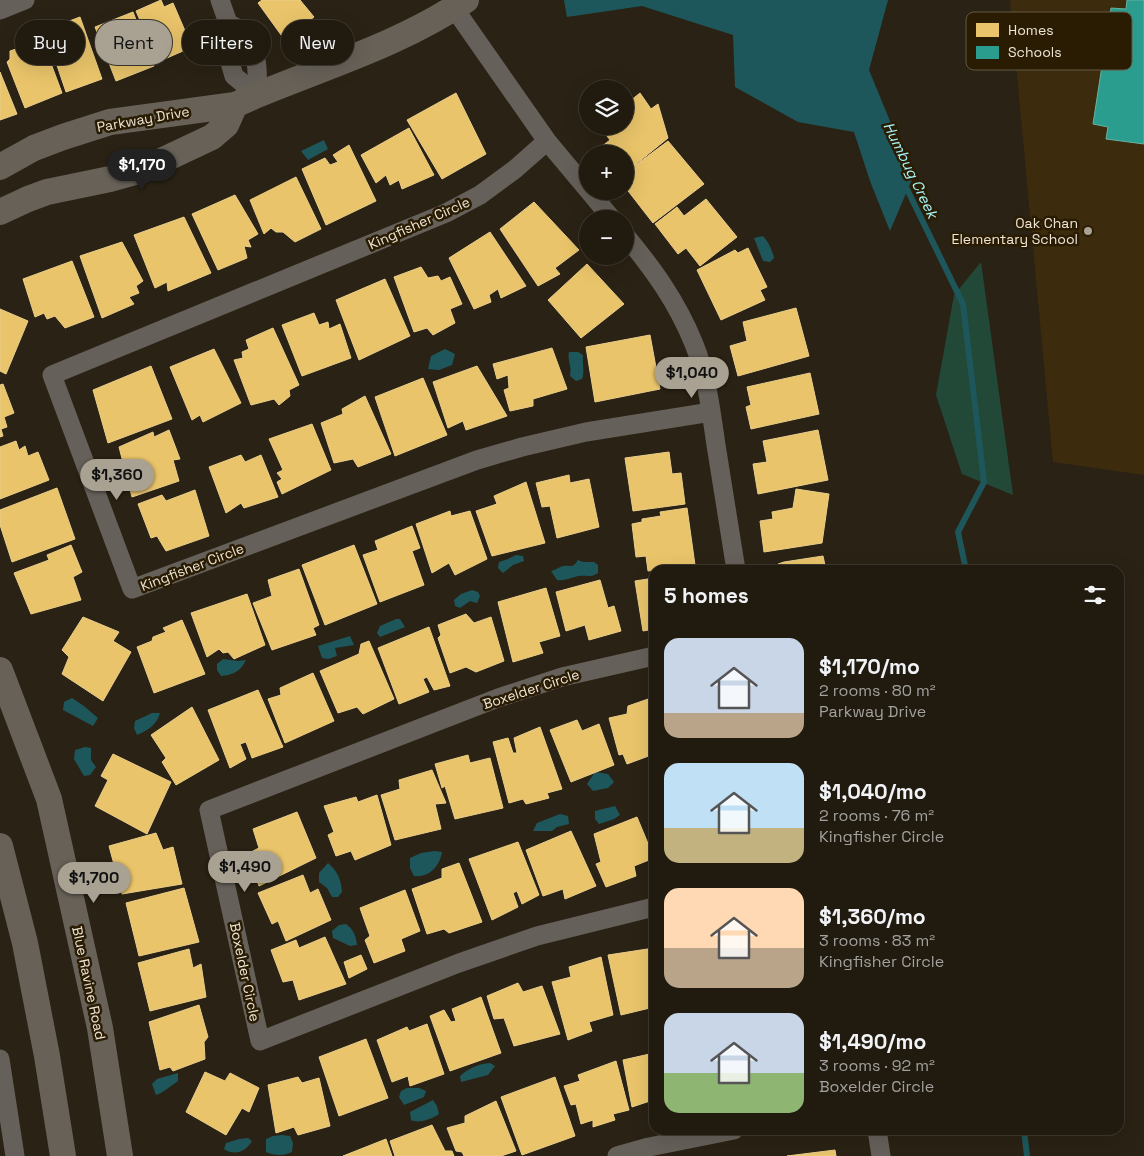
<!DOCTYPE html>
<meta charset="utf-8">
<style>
body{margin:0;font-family:"Space Grotesk",sans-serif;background:#2d271d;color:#f1f3f6;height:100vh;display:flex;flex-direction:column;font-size:19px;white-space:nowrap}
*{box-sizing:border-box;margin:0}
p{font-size:16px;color:#a2a19e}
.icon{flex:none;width:28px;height:28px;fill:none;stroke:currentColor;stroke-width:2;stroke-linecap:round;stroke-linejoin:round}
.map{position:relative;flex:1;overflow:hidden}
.sheet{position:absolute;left:649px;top:565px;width:475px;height:570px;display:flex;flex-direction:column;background:#201a0f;border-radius:15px;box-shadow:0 5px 20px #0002,0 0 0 1px #3d382f}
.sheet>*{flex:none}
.guide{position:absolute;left:15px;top:20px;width:475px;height:45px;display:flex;gap:10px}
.controls{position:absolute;left:579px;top:80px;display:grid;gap:10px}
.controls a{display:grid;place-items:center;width:55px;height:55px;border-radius:50%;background:#201a0f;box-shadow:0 5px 20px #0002,0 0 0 1px #3d382f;font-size:25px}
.price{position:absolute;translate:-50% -42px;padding:0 11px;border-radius:18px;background:#a9a192;color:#111;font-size:16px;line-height:32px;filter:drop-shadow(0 1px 2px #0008)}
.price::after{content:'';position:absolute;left:50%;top:30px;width:15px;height:11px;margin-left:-8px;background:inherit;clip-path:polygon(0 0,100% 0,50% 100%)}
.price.on{background:#222;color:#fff}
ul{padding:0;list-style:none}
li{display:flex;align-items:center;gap:15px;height:125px;padding:0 15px}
li span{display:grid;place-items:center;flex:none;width:140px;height:100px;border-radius:15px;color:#555}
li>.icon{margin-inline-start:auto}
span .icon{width:60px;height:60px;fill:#fffc;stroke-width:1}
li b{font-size:21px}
h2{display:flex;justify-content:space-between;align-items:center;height:60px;padding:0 15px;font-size:21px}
.pill{padding:0 18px;border-radius:22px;background:#201a0f;box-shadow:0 5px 20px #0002,0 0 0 1px #3d382f;font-size:18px;line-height:45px}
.pill.on{background:#a9a192;color:#111}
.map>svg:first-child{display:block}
.built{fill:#3c2c0d}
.green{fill:#224937}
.water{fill:#1e575b}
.homes{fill:#e9c46a;stroke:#eace8a}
.schools{fill:#2a9d8f;stroke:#65b3a4}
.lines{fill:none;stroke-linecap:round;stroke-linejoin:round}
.stream{stroke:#1e575b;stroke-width:6}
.street{stroke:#656059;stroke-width:19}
.secondary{stroke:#676158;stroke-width:26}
.poi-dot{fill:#a9a192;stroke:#291c03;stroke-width:2}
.labels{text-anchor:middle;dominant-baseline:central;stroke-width:5;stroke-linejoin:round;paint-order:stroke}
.street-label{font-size:14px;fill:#eee5d6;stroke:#291c03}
.poi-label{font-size:14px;fill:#eee5d6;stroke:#291c03;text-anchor:end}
.water-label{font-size:15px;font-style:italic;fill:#a7f2fa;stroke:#291c03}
.key{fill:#291c03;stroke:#645842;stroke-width:1}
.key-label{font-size:14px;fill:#eee5d6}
</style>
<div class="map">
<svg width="1144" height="1156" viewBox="0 0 1144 1156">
<rect width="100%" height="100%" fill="#2a2214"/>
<path class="built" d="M 1010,0 L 1144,0 L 1144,475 L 1053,462 Z"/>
<path class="green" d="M 981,262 L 1013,495 L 962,474 L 936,395 L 954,295 Z"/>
<path class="water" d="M 564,0 L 888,0 L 869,70 L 913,177 L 890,231 L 870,181 L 854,132 L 798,122 L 735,87 L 733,35 L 642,6 L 567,17 Z
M 324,140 L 328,149 L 308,160 L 301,151 Z
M 763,236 C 769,243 772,249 774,258 L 770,262 L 763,261 L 754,238 Z
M 445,349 L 455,354 L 452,365 L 439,370 L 428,369 L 431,356 Z
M 569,352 L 578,352 L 583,355 C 582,364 585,372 582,379 L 576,381 L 570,376 C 572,364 567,361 569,352 Z
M 516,555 L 523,556 L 524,561 L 513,565 L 503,573 L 498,568 L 499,562 L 508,559 Z
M 578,560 L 583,562 L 594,562 L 598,565 L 598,573 C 591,578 586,575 578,576 C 570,578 565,581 557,580 L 551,571 C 555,570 560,567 563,566 C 571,565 572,569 578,560 Z
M 472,590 L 478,592 L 480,596 L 477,603 L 470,601 L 460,608 L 455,606 L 454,600 L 461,594 Z
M 396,619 L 400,619 L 405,627 L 380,637 L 377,633 L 380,626 Z
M 350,636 L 354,645 L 335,648 L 337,656 L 328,659 L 322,658 L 318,646 Z
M 223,659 L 238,661 L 246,660 C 241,671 233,675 221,676 L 217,670 L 217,664 Z
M 72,698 L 84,706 L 98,718 L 93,726 L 63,710 L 64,702 Z
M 152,713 L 160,713 C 156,726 148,730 137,735 L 134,728 L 135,721 Z
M 85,747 L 91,748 L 91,760 L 96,767 L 90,775 L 84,776 L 74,759 L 75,750 Z
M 595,772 L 608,774 L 614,782 L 608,788 L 593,791 L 587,784 Z
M 615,806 L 620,815 L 614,819 L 599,824 L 595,819 L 595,811 Z
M 560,814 L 568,816 L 569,824 L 557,827 L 552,831 L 533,831 L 537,823 Z
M 434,851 L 442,852 C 440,866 429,878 414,876 L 410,868 L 410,858 L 421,853 Z
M 328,863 C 338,872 341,879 342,892 L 338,897 L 332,897 L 327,888 L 319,882 L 319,873 Z
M 346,924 C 354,930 356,936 357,945 L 350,946 L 333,938 L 332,931 L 339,925 Z
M 490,1063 L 495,1066 L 488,1075 L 461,1082 L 460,1076 C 469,1068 478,1064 490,1063 Z
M 178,1073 L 178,1081 C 170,1086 165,1092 156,1095 L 152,1084 L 157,1079 Z
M 407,1088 L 419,1088 L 426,1091 L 424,1097 L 404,1105 L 399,1097 L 401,1091 Z
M 433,1100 L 437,1106 L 439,1114 C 432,1119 419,1124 411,1120 L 410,1112 Z
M 282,1135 L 290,1136 L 293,1143 L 292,1152 C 284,1156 274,1156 266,1152 L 266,1139 L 273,1136 Z
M 248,1138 L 252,1141 C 246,1152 234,1156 224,1149 L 226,1143 L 239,1139 Z"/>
<path class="homes" d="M 161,0 L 164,7 L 173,3 L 192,47 L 158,62 L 136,11 Z
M 262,0 L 300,0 L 314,17 L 284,39 L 258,3 Z
M 133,12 L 154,66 L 116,81 L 95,27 Z
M 80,17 L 102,79 L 66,92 L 45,30 Z
M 40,34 L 62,93 L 25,108 L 7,62 L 10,59 L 10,51 L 19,48 L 18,43 Z
M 0,72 L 17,114 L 0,120 Z
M 456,93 L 486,154 L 442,179 L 407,120 Z
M 640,93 L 651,109 L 658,104 L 668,138 L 625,173 L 625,154 L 606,154 L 601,147 L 610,140 L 604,132 L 611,127 L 610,126 L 625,126 L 625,105 Z
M 409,128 L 434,175 L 402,189 L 399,180 L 390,185 L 386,175 L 376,183 L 361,155 Z
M 668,141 L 704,184 L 653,223 L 625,187 L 625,173 Z
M 349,145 L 376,201 L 326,225 L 302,169 L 325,158 L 330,165 L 338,162 L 333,155 Z
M 296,177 L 321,229 L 295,242 L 283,232 L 276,232 L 271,228 L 264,234 L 250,200 Z
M 235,195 L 258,234 L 248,240 L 251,247 L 244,246 L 247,258 L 218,270 L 192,214 Z
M 706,199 L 737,237 L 700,266 L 686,248 L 678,254 L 655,224 L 677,207 L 684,216 Z
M 534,202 L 579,250 L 555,268 L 560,274 L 538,286 L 500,229 Z
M 184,217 L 211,273 L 168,291 L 167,282 L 155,288 L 134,235 Z
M 490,232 L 526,286 L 501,298 L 498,289 L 489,295 L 491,302 L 474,309 L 449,258 Z
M 122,242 L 143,281 L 136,286 L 139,293 L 129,297 L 134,304 L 102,318 L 80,256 Z
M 748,248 L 767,287 L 760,290 L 765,300 L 721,320 L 697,270 L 735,250 L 738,253 Z
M 72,261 L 94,317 L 65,328 L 55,316 L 47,319 L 44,313 L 35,317 L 23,279 Z
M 587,264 L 624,304 L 581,338 L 548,300 Z
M 421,267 L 428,278 L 438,276 L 441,281 L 450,277 L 462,304 L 450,309 L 455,323 L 433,335 L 427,328 L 414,332 L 394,277 Z
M 385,279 L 410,336 L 359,360 L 336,300 Z
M 796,308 L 809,356 L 738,376 L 730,346 L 747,341 L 743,322 Z
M 0,309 L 28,321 L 6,374 L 0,371 Z
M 314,313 L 319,325 L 328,322 L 329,329 L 340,324 L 351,358 L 302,376 L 282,325 Z
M 273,328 L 299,385 L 289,390 L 290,396 L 279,405 L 274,399 L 251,405 L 234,360 L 243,358 L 242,352 L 249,349 L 246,340 Z
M 650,335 L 660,389 L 595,402 L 586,347 Z
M 552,348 L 567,389 L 533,399 L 533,406 L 510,411 L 504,390 L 509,388 L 508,375 L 497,379 L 493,364 Z
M 214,349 L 241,403 L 203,422 L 200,415 L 192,420 L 170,367 Z
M 151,366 L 172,419 L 108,443 L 93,390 Z
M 477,366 L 507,416 L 466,430 L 463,421 L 448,428 L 433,382 Z
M 810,373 L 819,414 L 751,429 L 746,407 L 751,405 L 747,387 Z
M 423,378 L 447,435 L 395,456 L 375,397 Z
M 3,384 L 14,413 L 4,417 L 7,427 L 1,429 L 3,436 L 0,437 L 0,385 Z
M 365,396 L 391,454 L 358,467 L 353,459 L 334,463 L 321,423 L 343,414 L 342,409 Z
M 312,424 L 331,470 L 282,494 L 277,482 L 282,479 L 277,473 L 283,470 L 269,439 Z
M 169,430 L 180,459 L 173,460 L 179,481 L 132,497 L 119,447 L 153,432 L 154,437 Z
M 818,430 L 828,480 L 758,494 L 753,464 L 767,462 L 763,441 Z
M 16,441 L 19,450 L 25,446 L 28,456 L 38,452 L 49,480 L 0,499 L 0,447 Z
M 669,452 L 672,474 L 681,473 L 685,504 L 633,511 L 625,458 Z
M 241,455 L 245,462 L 261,455 L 278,497 L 244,508 L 241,503 L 226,513 L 209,467 Z
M 569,475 L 570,483 L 589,479 L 599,527 L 557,538 L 550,506 L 542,507 L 536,483 Z
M 526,482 L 545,543 L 492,556 L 476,511 L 497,504 L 494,496 Z
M 57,488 L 75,539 L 12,562 L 0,525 L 0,510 Z
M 796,489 L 829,494 L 822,543 L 764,552 L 760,521 L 773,519 L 772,512 L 793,508 Z
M 195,490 L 209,536 L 166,551 L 157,536 L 151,538 L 138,504 L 162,495 L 166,501 Z
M 687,508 L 695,565 L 648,571 L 646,556 L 636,557 L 632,524 L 642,522 L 642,519 L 661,516 L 660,512 Z
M 450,511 L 451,516 L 470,511 L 487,559 L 455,575 L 449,563 L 432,573 L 416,524 Z
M 412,526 L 420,548 L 412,551 L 424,585 L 380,602 L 363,555 L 378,550 L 375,541 Z
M 71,545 L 82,572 L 73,577 L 81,600 L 31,614 L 14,573 L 49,560 L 47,555 Z
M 354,545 L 377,604 L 325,625 L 302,565 Z
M 823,556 L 826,570 L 779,570 L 778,564 L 784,562 Z
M 299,569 L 319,625 L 313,628 L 316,635 L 272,650 L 253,603 L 272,596 L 268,580 Z
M 654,578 L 654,629 L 643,631 L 635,581 Z
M 600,580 L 608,608 L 614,606 L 621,631 L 589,640 L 585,625 L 566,631 L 556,592 Z
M 546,588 L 560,636 L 539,642 L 543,653 L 513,662 L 498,602 Z
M 247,594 L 265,645 L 234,659 L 228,652 L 223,653 L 219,649 L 207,657 L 191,613 Z
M 466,614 L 474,623 L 491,617 L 504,661 L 476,672 L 466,667 L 450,673 L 438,638 L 441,635 L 438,625 Z
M 83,617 L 119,632 L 113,641 L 131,652 L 103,701 L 62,674 L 69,657 L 62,650 Z
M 182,620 L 205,674 L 154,693 L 137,647 L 152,641 L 153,637 L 166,632 L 163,628 Z
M 429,627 L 450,686 L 434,690 L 427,677 L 423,679 L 429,692 L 399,704 L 378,648 Z
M 369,641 L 394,699 L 363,714 L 357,707 L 338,713 L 320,671 L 359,654 L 361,644 Z
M 313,673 L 334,721 L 285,743 L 268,699 L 281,695 L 280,688 Z
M 258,690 L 283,747 L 252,758 L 246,742 L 240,744 L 246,759 L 230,768 L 208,710 Z
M 654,697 L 654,754 L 627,764 L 623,754 L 619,755 L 609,718 L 627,714 L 628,706 Z
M 192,707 L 219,760 L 176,785 L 162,762 L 166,758 L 151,735 Z
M 577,720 L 582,731 L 599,724 L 614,765 L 571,782 L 550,730 Z
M 540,727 L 562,789 L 547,793 L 549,798 L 526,804 L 523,799 L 509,803 L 493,742 L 508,738 L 513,753 L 517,753 L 514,738 Z
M 113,754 L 171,782 L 147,834 L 95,806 L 108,780 L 101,776 Z
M 468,755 L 470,763 L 490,758 L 503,808 L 455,819 L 445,786 L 442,788 L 435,764 Z
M 432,770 L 446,803 L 435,804 L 441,829 L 395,840 L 381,795 L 400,789 L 399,780 Z
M 377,795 L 391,845 L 355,860 L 351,851 L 336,856 L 328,835 L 334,832 L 324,806 L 356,797 L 358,802 Z
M 297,812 L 316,858 L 259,886 L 247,854 L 259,848 L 253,829 Z
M 637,817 L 654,858 L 634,866 L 636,876 L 606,887 L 596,864 L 601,862 L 594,834 Z
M 571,831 L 596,886 L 565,899 L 563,889 L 543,896 L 526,850 Z
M 156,833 L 163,850 L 173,847 L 182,884 L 122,894 L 109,846 Z
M 518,842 L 539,895 L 522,904 L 517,891 L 513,893 L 518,907 L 492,920 L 469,859 Z
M 459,863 L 482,922 L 449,933 L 444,929 L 427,934 L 412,889 L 442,878 L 442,869 Z
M 303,875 L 310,893 L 318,889 L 331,920 L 286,941 L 278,921 L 272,924 L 258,893 Z
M 184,888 L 199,942 L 139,956 L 126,903 Z
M 405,890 L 420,931 L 401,939 L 405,951 L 374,963 L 365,940 L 370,936 L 360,908 Z
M 325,937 L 346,984 L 299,1000 L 293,980 L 283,982 L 271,950 L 296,940 L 299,948 Z
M 654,948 L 654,1007 L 621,1015 L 608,955 Z
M 189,949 L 193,968 L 201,964 L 206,997 L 150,1011 L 138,963 Z
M 361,955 L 367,969 L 349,978 L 344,962 Z
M 601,957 L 613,1015 L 589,1022 L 592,1031 L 568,1040 L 552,982 L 571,977 L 569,967 Z
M 518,983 L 523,992 L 542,986 L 560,1034 L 514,1046 L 504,1018 L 494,1019 L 487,996 Z
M 481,997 L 501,1053 L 450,1071 L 430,1016 L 444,1010 L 451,1022 L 456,1021 L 452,1009 Z
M 199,1005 L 208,1037 L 204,1042 L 205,1059 L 173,1071 L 170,1067 L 160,1070 L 149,1022 Z
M 427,1024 L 444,1074 L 410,1086 L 408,1076 L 392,1082 L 377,1040 L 407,1027 L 409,1031 Z
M 366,1039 L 388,1098 L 339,1116 L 319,1057 Z
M 654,1053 L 654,1102 L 653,1100 L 632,1107 L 623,1060 Z
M 616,1061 L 629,1110 L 613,1114 L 615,1120 L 593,1127 L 593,1120 L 581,1124 L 576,1104 L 571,1105 L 564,1086 L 580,1081 L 578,1075 Z
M 205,1072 L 225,1081 L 230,1073 L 259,1088 L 249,1112 L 242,1108 L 226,1135 L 186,1112 Z
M 298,1077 L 302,1083 L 319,1078 L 330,1126 L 298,1135 L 294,1127 L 276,1133 L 268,1085 Z
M 555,1077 L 575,1136 L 522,1155 L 501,1097 Z
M 496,1101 L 516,1151 L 501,1156 L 464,1156 L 462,1152 L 456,1151 L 447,1128 L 465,1123 L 465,1116 Z
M 432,1125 L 445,1151 L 452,1151 L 454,1156 L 395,1156 L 390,1141 Z
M 386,1139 L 392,1156 L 343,1156 Z
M 835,1150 L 836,1156 L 787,1156 Z"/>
<path class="schools" d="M 1127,0 L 1144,0 L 1144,144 L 1106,139 L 1108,127 L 1093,124 L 1111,8 L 1126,9 Z"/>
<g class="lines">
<path class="stream" d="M 904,183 L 963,304 L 984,482 L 958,532 L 966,570
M 1024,1130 L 1027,1156"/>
<path class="street" d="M 220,0 L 228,23 L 225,33 L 225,45 L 234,76 L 257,95
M 454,8 L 547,141 L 588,190
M 0,10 L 25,0
M 228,23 C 259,38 258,64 257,95
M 547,141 L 514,170 L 480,195 L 446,213 L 52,375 L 132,589 L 477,460 L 522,447 L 586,432 L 711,412
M 589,191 L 612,219
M 625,235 C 654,270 677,302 694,344 C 707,376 711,411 716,445 C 723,487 729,528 736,570
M 654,656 L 562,677 L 498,698 L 209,810 L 260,1041 L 459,963 L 537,936 L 654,907
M 0,1059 L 15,1156
M 877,1130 L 881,1156
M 617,1156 L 649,1147 L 734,1130"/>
<path class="secondary" d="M 0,167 L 34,148 L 63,137 L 110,122 L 235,105 L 257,95 C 327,66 403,43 466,0
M 0,212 L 28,199 L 47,192 L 110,179 L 142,170 L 212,137 L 226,125 L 235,105
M 0,670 L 49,799 L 100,1028 L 120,1156
M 0,846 L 25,943 L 47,1056 L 63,1156"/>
</g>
<circle class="poi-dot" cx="1088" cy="231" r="5"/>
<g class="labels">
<g class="street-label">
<text transform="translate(143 119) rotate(-10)">Parkway Drive</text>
<text transform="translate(419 223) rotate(-24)">Kingfisher Circle</text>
<text transform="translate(192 567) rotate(-21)">Kingfisher Circle</text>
<text transform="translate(531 689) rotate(-18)">Boxelder Circle</text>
<text transform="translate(245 972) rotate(78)">Boxelder Circle</text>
<text transform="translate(89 983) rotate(78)">Blue Ravine Road</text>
</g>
<g class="poi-label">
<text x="1078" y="223">Oak Chan<tspan x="1078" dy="16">Elementary School</tspan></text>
</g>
<g class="water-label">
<text transform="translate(911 170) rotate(64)">Humbug Creek</text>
</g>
</g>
<rect x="966" y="12" width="166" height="58" rx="8" class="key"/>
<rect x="976" y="23" width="23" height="14" fill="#e9c46a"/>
<rect x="976" y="46" width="23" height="13" fill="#2a9d8f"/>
<g class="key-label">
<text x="1008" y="35">Homes</text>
<text x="1008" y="57">Schools</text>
</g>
</svg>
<div class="controls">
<a><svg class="icon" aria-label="layers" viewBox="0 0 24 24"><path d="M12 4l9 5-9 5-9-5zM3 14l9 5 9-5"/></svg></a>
<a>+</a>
<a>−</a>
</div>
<b class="price on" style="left:142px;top:191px">$1,170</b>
<b class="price" style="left:692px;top:399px">$1,040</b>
<b class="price" style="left:117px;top:501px">$1,360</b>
<b class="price" style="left:245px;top:893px">$1,490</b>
<b class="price" style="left:94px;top:904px">$1,700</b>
<div class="guide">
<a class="pill">Buy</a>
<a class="pill on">Rent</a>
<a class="pill">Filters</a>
<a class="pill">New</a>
</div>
<section class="sheet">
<h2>5 homes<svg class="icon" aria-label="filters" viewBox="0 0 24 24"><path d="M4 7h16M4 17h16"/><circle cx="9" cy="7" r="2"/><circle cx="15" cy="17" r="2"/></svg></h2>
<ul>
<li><span style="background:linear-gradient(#c9d6e8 75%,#b9a48a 0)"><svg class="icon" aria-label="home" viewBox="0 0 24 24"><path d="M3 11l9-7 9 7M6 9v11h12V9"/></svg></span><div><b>$1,170/mo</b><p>2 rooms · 80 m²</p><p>Parkway Drive</p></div></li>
<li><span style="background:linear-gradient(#bfe0f5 65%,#c2b280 0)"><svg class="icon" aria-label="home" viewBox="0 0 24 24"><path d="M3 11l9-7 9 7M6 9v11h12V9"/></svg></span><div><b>$1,040/mo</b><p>2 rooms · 76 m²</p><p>Kingfisher Circle</p></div></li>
<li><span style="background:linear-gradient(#ffd9b3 60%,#b9a48a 0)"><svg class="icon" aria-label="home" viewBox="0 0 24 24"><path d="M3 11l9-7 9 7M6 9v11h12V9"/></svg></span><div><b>$1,360/mo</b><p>3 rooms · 83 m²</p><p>Kingfisher Circle</p></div></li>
<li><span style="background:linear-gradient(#c9d6e8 60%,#8fb573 0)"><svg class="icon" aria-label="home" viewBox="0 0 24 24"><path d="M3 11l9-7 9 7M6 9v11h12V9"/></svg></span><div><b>$1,490/mo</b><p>3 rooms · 92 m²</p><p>Boxelder Circle</p></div></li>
</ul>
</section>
</div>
